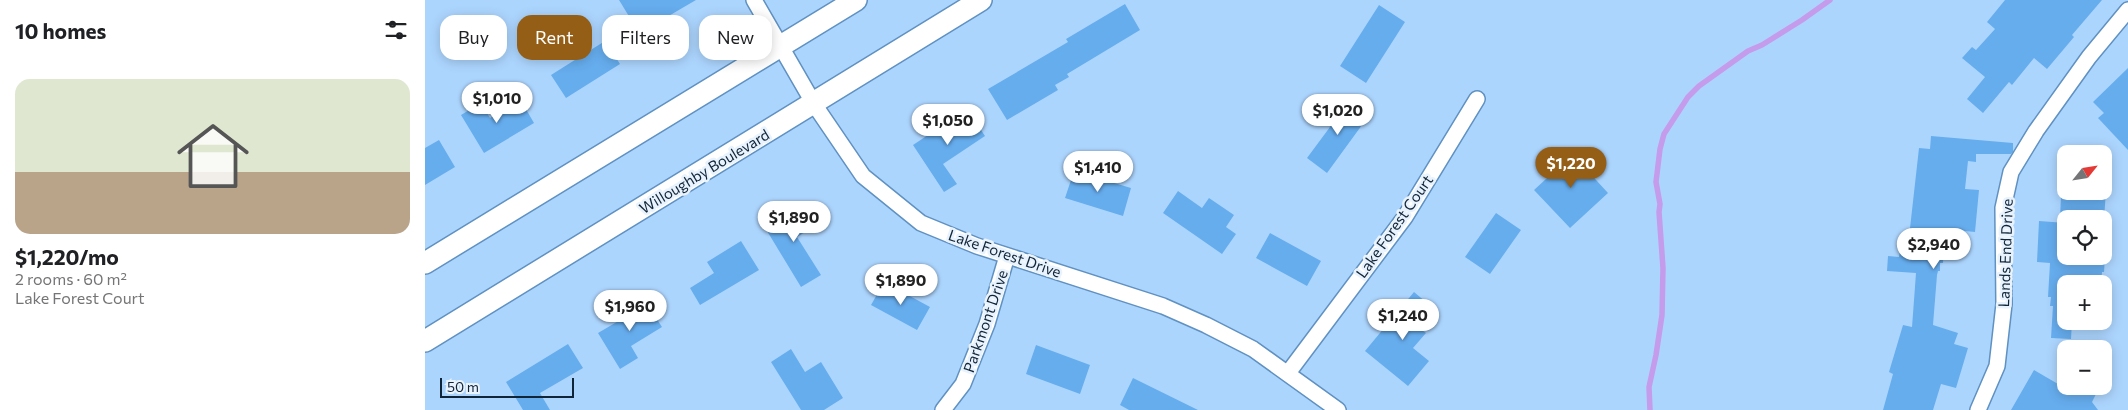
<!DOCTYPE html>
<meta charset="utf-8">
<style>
body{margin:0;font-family:Commissioner,sans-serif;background:#f6f6f6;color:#202124;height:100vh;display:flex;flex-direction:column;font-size:19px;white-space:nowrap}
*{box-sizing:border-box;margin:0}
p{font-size:16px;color:#757577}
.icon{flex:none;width:28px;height:28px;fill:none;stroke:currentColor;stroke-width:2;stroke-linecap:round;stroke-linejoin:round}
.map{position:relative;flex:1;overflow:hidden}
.side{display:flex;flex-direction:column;background:#fff;width:425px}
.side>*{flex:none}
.top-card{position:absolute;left:15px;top:15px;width:475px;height:45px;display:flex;gap:10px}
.needle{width:32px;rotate:60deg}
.buttons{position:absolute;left:1632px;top:145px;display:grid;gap:10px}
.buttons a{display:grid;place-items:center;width:55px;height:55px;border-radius:10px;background:#fff;box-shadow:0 2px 12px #0003;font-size:25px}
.scale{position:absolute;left:15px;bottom:12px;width:134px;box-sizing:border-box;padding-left:5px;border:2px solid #112538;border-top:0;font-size:14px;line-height:18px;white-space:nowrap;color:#112538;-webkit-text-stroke:4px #e8f3fd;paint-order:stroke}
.price{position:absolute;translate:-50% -42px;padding:0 11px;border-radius:18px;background:#fff;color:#222;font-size:16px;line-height:32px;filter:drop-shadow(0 1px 2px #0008)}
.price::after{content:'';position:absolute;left:50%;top:30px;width:15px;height:11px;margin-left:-8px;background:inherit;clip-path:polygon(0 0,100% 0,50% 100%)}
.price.selected{background:#955e16;color:#fff}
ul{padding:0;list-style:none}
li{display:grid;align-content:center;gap:10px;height:265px;padding:0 15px}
li span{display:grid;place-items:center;height:155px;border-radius:15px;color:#555}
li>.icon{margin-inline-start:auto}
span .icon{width:90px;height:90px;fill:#fffc;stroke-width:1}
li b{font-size:21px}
h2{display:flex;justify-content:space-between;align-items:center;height:60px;padding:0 15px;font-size:21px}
.tag{padding:0 18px;border-radius:15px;background:#fff;box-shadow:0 2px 12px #0003;font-size:18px;line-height:45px}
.tag.selected{background:#955e16;color:#fff}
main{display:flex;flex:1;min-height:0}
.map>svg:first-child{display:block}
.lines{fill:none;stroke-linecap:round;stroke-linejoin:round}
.stream{stroke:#c59beb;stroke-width:5.5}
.building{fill:#66adee}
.street-casing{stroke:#5f91c1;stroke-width:18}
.secondary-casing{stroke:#5f91c1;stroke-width:24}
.street{stroke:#fff;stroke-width:15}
.secondary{stroke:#fff;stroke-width:21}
.labels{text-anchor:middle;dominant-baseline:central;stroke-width:5;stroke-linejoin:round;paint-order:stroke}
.street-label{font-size:15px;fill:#112538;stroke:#e8f3fd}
</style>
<main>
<section class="side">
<h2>10 homes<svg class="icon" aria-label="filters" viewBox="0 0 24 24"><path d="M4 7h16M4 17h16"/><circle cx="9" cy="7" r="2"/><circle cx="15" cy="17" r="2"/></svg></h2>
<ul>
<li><span style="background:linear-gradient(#dfe7d0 60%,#b9a48a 0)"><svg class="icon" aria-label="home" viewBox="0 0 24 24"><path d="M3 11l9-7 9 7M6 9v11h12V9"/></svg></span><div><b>$1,220/mo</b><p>2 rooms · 60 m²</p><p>Lake Forest Court</p></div></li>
</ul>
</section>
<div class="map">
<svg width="1703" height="410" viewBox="0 0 1703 410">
<rect width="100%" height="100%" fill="#acd5fe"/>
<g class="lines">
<path class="stream" d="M 1225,410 L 1224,387 L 1231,355 L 1237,315 L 1238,268 L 1234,212 L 1235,204 L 1231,182 L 1235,149 L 1239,134 L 1263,97 L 1274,86 L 1323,51 L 1337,45 L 1377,20 L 1405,0"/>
</g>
<path class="building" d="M 194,0 L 271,0 L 235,21 L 245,37 L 224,49 Z
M 1580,0 L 1677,0 L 1647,35 L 1649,37 L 1622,69 L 1609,58 L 1587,85 L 1584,82 L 1558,113 L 1542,99 L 1560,77 L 1537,58 L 1547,47 L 1551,50 L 1570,29 L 1562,22 Z
M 700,4 L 715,30 L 642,74 L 644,77 L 630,85 L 633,90 L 582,120 L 563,89 L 643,42 L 641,39 Z
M 954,5 L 980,22 L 941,83 L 915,66 Z
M 180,41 L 195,64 L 141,98 L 126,75 Z
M 1703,68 L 1703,150 L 1673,118 L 1679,113 L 1668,102 Z
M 95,99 L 109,123 L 59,153 L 36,115 L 56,103 L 65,118 Z
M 925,100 L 945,114 L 902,173 L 882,158 Z
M 542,109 L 560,136 L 518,164 L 532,184 L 519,192 L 488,145 Z
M 1506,136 L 1588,143 L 1588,152 L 1586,154 L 1551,154 L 1551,162 L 1543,161 L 1540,189 L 1554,190 L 1550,232 L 1520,229 L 1518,263 L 1515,263 L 1515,271 L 1513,271 L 1512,275 L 1508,325 L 1533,333 L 1529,344 L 1543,348 L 1531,388 L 1516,384 L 1508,410 L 1458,410 L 1468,374 L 1464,372 L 1478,325 L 1487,327 L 1491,273 L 1462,271 L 1463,256 L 1474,257 L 1475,250 L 1478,250 L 1479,241 L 1481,241 L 1482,237 L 1484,237 L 1494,148 L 1505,149 Z
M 14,140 L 30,167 L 0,185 L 0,148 Z
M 1148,148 L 1163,165 L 1160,168 L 1183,193 L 1145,228 L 1109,190 L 1134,167 L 1131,164 Z
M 649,171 L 706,188 L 698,216 L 640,198 Z
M 753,191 L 777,208 L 784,198 L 809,215 L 801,227 L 811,234 L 797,254 L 738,213 Z
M 1658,191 L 1681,191 L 1679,219 L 1635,219 L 1636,196 L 1658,198 Z
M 376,203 L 390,226 L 372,237 L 396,275 L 376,287 L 339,226 Z
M 1071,213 L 1096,230 L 1065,274 L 1040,257 Z
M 1614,221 L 1641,223 L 1641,256 L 1680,256 L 1679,272 L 1677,272 L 1676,284 L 1641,284 L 1641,321 L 1647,321 L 1646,339 L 1626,338 L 1628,306 L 1625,306 L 1626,297 L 1623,297 L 1625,263 L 1612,262 Z
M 845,233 L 896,261 L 882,286 L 831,258 Z
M 316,241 L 334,270 L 275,305 L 265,288 L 289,273 L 282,262 Z
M 459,282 L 505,307 L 492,330 L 446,305 Z
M 989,292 L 1008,308 L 992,326 L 1001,333 L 988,348 L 1004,361 L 983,386 L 940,351 Z
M 217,296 L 237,327 L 206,346 L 213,358 L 195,369 L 173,333 L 202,316 L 197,308 Z
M 143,344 L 158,368 L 115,393 L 125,410 L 98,410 L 81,382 Z
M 611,345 L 665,365 L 655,394 L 601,374 Z
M 366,349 L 380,372 L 396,362 L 418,398 L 399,410 L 376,410 L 346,362 Z
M 1609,370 L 1633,384 L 1641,378 L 1641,386 L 1659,386 L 1671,394 L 1667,402 L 1673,410 L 1586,410 Z
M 708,378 L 773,410 L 704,410 L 695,405 Z"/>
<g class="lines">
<defs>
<path id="street" d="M 329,0 L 389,104 L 438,176 L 496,223 L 552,246 L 738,306 L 781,325 L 828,349 L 913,410
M 863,373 L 980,217 L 1052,99
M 518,410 L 538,384 L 562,324 L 582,256
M 1553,410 L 1572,366 L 1579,304 L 1578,208 L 1586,172 L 1611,131 L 1664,57 L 1703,10"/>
<path id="secondary" d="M 0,263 L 431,0
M 0,341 L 556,0"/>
</defs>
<use href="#street" class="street-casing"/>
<use href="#secondary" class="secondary-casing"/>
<use href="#street" class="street"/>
<use href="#secondary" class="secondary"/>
</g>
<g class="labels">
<g class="street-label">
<text transform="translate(279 171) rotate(-31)">Willoughby Boulevard</text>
<text transform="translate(969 226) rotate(-55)">Lake Forest Court</text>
<text transform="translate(580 253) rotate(19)">Lake Forest Drive</text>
<text transform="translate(1580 253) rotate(-88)">Lands End Drive</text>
<text transform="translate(560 321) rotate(-71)">Parkmont Drive</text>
</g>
</g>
</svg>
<div class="buttons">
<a><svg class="needle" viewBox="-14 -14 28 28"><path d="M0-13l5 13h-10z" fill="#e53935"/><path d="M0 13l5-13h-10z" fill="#757577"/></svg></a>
<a><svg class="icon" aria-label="locate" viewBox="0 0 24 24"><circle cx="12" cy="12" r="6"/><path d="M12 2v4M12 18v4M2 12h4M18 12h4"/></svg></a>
<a>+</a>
<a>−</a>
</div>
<div class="scale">50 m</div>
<b class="price" style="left:72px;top:124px">$1,010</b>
<b class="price" style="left:913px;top:136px">$1,020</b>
<b class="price" style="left:523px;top:146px">$1,050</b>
<b class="price selected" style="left:1146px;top:189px">$1,220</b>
<b class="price" style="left:673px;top:193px">$1,410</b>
<b class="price" style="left:369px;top:243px">$1,890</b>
<b class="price" style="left:1509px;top:270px">$2,940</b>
<b class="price" style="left:476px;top:306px">$1,890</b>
<b class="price" style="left:205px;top:332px">$1,960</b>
<b class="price" style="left:978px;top:341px">$1,240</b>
<div class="top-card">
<a class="tag">Buy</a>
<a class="tag selected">Rent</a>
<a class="tag">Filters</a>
<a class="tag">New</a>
</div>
</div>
</main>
